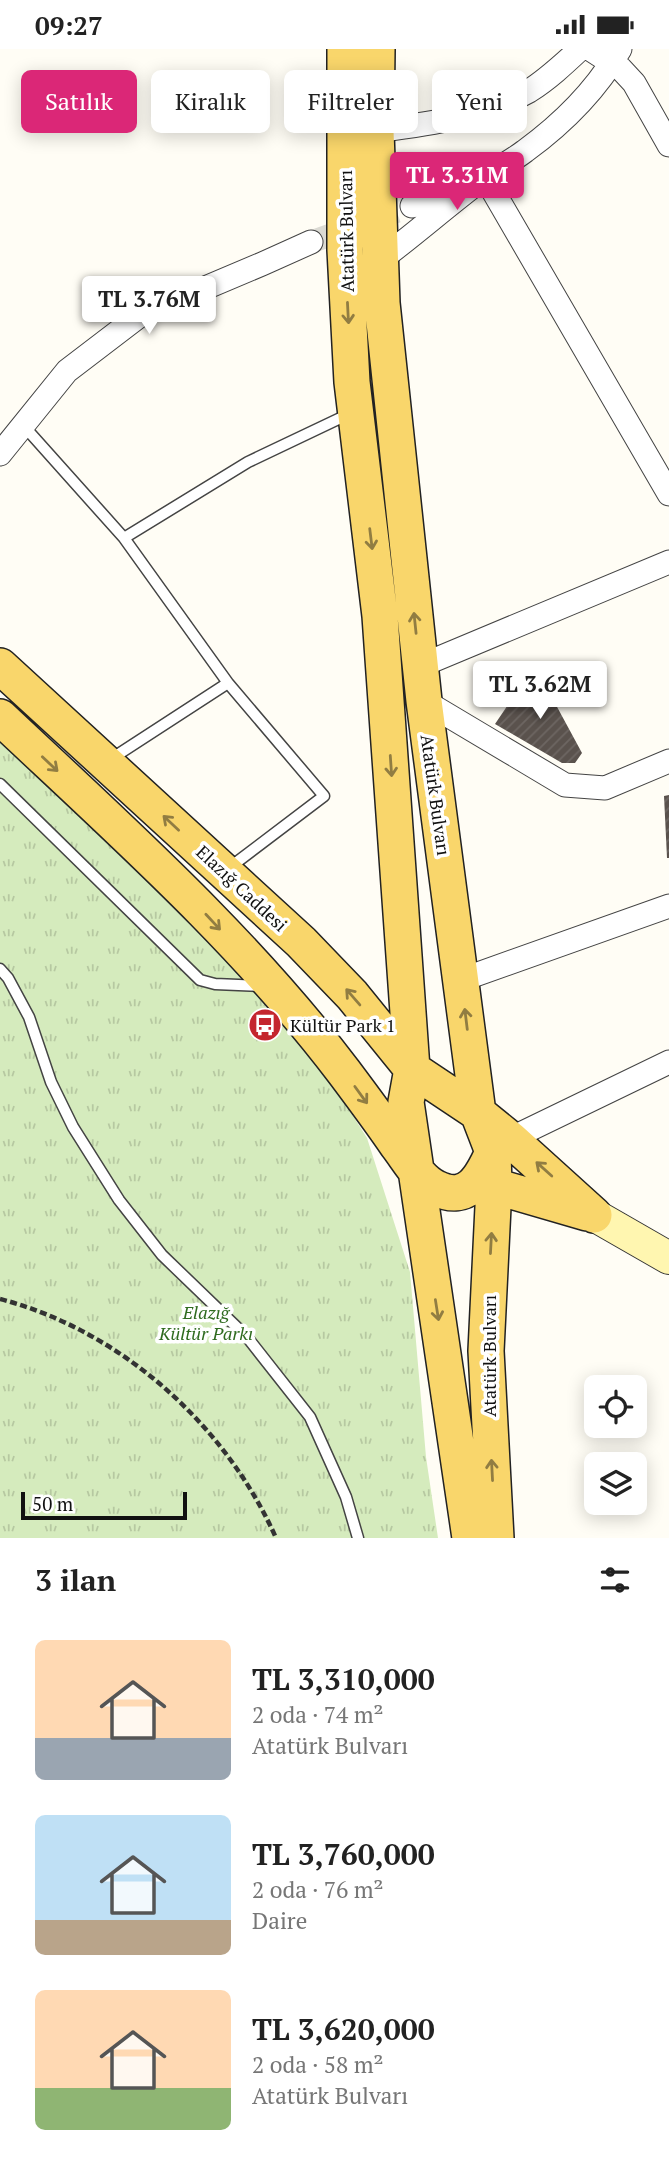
<!DOCTYPE html>
<html lang="tr">
<meta charset="utf-8">
<style>
body{margin:0;font-family:"PT Serif",serif;background:#f2f2f2;color:#222;height:100vh;display:flex;flex-direction:column;font-size:26px;white-space:nowrap}
*{box-sizing:border-box;margin:0}
p{font-size:23px;color:#767676}
.icon{flex:none;width:38px;height:38px;fill:none;stroke:currentColor;stroke-width:2;stroke-linecap:round;stroke-linejoin:round}
.map{position:relative;height:1489px;overflow:hidden}
.drawer{display:flex;flex-direction:column;background:#fff;flex:1}
.drawer>*{flex:none}
.top-card{position:absolute;left:21px;top:21px;width:628px;height:63px;display:flex;gap:14px}
.fabs{position:absolute;left:584px;top:1326px;display:grid;gap:14px}
.fabs a{display:grid;place-items:center;width:63px;height:63px;border-radius:10px;background:#fff;box-shadow:0 4px 18px #0003;font-size:35px}
.scale{position:absolute;left:21px;bottom:18px;width:166px;box-sizing:border-box;padding-left:7px;border:4px solid #111;border-top:0;font-size:19px;line-height:24px;white-space:nowrap;color:#111;-webkit-text-stroke:5px #fff;paint-order:stroke}
.price{position:absolute;translate:-50% -60px;padding:0 16px;border-radius:7px;background:#fff;color:#222;font-size:23px;line-height:46px;filter:drop-shadow(0 2px 4px #0008)}
.price::after{content:'';position:absolute;left:50%;top:42px;width:21px;height:16px;margin-left:-10px;background:inherit;clip-path:polygon(0 0,100% 0,50% 100%)}
.price.active{background:#db2777;color:#fff}
ul{padding:0;list-style:none}
li{display:flex;align-items:center;gap:21px;height:175px;padding:0 35px}
li span{display:grid;place-items:center;flex:none;width:196px;height:140px;border-radius:10px;color:#555}
li>.icon{margin-inline-start:auto}
span .icon{width:84px;height:84px;fill:#fffc;stroke-width:1}
li b{font-size:30px}
h2{display:flex;justify-content:space-between;align-items:center;height:84px;padding:0 35px;font-size:30px}
.tag{padding:0 24px;border-radius:10px;background:#fff;box-shadow:0 4px 18px #0003;font-size:24px;line-height:63px}
.tag.active{background:#db2777;color:#fff}
.status{display:flex;justify-content:space-between;align-items:center;height:49px;padding:0 35px;background:#fff;direction:ltr}
.status svg{height:19px;fill:currentColor}
.map>svg:first-child{display:block}
.park{fill:url(#park-tufts)}
.building{fill:url(#building-hatch)}
.lines{fill:none;stroke-linecap:round;stroke-linejoin:round}
.street-tunnel{stroke:#dbdad3;stroke-width:23;stroke-dasharray:23 11;stroke-linecap:butt}
.lane-casing{stroke:#444;stroke-width:13}
.street-casing{stroke:#444;stroke-width:25}
.secondary-casing{stroke:#333;stroke-width:34}
.primary-casing{stroke:#222;stroke-width:38}
.path{stroke:#333;stroke-width:4.5;stroke-dasharray:7 3.5;stroke-linecap:butt}
.lane{stroke:#fff;stroke-width:10}
.street{stroke:#fff;stroke-width:23}
.secondary{stroke:#fff6b0;stroke-width:32}
.primary{stroke:#f9d66b;stroke-width:35}
.oneway{stroke:#917d42}
.labels{text-anchor:middle;dominant-baseline:central;stroke-width:7;stroke-linejoin:round;paint-order:stroke}
.street-label{font-size:18px;fill:#111;stroke:#fff}
.poi-label{font-size:18px;fill:#111;stroke:#fff;text-anchor:start}
.park-label{font-size:18px;font-style:italic;fill:#2f6b1f;stroke:#fff}
</style>
<div class="status"><b>09:27</b><svg viewBox="0 0 49 12"><path d="M0 12V9h3v3zM5 12V6h3v6zM10 12V3h3v9zM15 12V0h3v12zM26 1h20v11H26zM47 4h2v5h-2z"/></svg></div>
<div class="map">
<svg width="669" height="1489" viewBox="0 0 669 1489">
<defs>
<pattern id="park-tufts" width="24" height="20" patternUnits="userSpaceOnUse" patternTransform="scale(1.75)"><rect width="24" height="20" fill="#d5ebbd"/><path d="M3 7l-1-3M5 7V3M7 7l1-3M15 17l-1-3M17 17v-4M19 17l1-3" fill="none" stroke="#b6c8a1"/></pattern>
<pattern id="building-hatch" width="6" height="6" patternUnits="userSpaceOnUse" patternTransform="scale(1.75)"><rect width="6" height="6" fill="#5a524d"/><path d="M-1 1l2-2M0 6l6-6M5 7l2-2" fill="none" stroke="#6d6662"/></pattern>
</defs>
<rect width="100%" height="100%" fill="#fffdf5"/>
<path class="park" d="M 0,676 L 299,981 L 367,1089 L 410,1223 L 426,1408 L 438,1489 L 0,1489 Z"/>
<path class="building" d="M 536,619 L 582,704 L 575,714 L 562,714 L 495,675 L 522,635 Z
M 669,746 L 669,809 L 667,809 L 664,747 Z"/>
<g class="lines">
<path class="street-tunnel" d="M 311,193 L 412,157"/>
<defs>
<path id="lane" d="M 23,376 L 124,489 L 228,634 L 111,710
M 124,489 L 248,413 L 351,364
M 228,634 L 324,747 L 229,819
M 0,735 L 200,931 L 215,935 L 260,937
M 0,920 L 8,929 L 29,968 L 51,1033 L 73,1078 L 119,1151 L 162,1206 L 247,1288 L 310,1368 L 346,1448 L 358,1489"/>
<path id="street" d="M 590,0 L 621,20 L 634,34 L 669,96
M 376,82 C 428,75 483,68 529,42 C 548,30 564,15 580,0
M 485,128 L 669,445
M 412,157 L 463,137
M 379,212 C 415,185 449,155 485,128 C 498,119 512,112 525,102 C 562,75 597,40 620,0
M 0,405 L 67,322 L 139,267 L 262,215 L 311,193
M 420,617 L 669,513
M 424,652 L 565,736 L 605,739 L 669,712
M 461,931 L 669,857
M 510,1090 L 669,1013"/>
<path id="secondary" d="M 594,1166 L 669,1209"/>
<path id="primary" d="M 345,0 L 345,201 L 352,333 L 380,567 L 412,1020 L 406,1053 L 470,1489
M 377,0 L 376,82 L 382,254 L 424,652 L 478,1064 L 493,1103 L 494,1137 L 486,1302 L 496,1489
M 0,617 L 301,893 L 352,946 L 412,1020 L 478,1064 L 510,1090 L 594,1166
M 0,668 C 120,781 244,891 344,1023 C 362,1047 380,1071 397,1096 C 408,1110 419,1131 436,1139 C 468,1155 482,1128 493,1103
M 472,1138 L 494,1137 L 587,1164"/>
</defs>
<use href="#lane" class="lane-casing"/>
<use href="#street" class="street-casing"/>
<use href="#secondary" class="secondary-casing"/>
<use href="#primary" class="primary-casing"/>
<path class="path" d="M 0,1250 C 120,1281 226,1376 276,1489"/>
<use href="#lane" class="lane"/>
<use href="#street" class="street"/>
<use href="#secondary" class="secondary"/>
<use href="#primary" class="primary"/>
</g>
<defs><path id="oneway-shaft" d="M-6 0H5M1.5-3L5.5 0L1.5 3" fill="none" stroke-width="1.6" stroke-linecap="round" stroke-linejoin="round" transform="scale(1.75)"/></defs>
<g class="oneway">
<use href="#oneway-shaft" transform="translate(348 264) rotate(87)"/>
<use href="#oneway-shaft" transform="translate(371 490) rotate(83)"/>
<use href="#oneway-shaft" transform="translate(415 574) rotate(-96)"/>
<use href="#oneway-shaft" transform="translate(50 715) rotate(43)"/>
<use href="#oneway-shaft" transform="translate(391 717) rotate(86)"/>
<use href="#oneway-shaft" transform="translate(171 774) rotate(-137)"/>
<use href="#oneway-shaft" transform="translate(213 873) rotate(47)"/>
<use href="#oneway-shaft" transform="translate(353 948) rotate(-131)"/>
<use href="#oneway-shaft" transform="translate(466 970) rotate(-97)"/>
<use href="#oneway-shaft" transform="translate(361 1046) rotate(54)"/>
<use href="#oneway-shaft" transform="translate(544 1120) rotate(-138)"/>
<use href="#oneway-shaft" transform="translate(491 1194) rotate(-87)"/>
<use href="#oneway-shaft" transform="translate(437 1261) rotate(81)"/>
<use href="#oneway-shaft" transform="translate(492 1421) rotate(-93)"/>
</g>
<defs>
<symbol id="bus-disc" viewBox="-11 -11 22 22"><circle r="9.5" fill="#c4262e" stroke="#fff"/><path d="M-5-6H5V4H4V6H2V4H-2V6H-4V4H-5ZM-3.5-4V0h7V-4ZM-3.5 1.2v1.5H-2V1.2ZM2 1.2v1.5H3.5V1.2Z" fill="#fff"/></symbol>
</defs>
<g fill-rule="evenodd">
<use href="#bus-disc" x="246" y="957" width="38" height="38"/>
</g>
<g class="labels">
<g class="street-label">
<text transform="translate(346 182) rotate(-91)">Atatürk Bulvarı</text>
<text transform="translate(436 746) rotate(82)">Atatürk Bulvarı</text>
<text transform="translate(242 839) rotate(43)">Elazığ Caddesi</text>
<text transform="translate(489 1307) rotate(-90)">Atatürk Bulvarı</text>
</g>
<g class="poi-label">
<text x="290" y="976">Kültür Park 1</text>
</g>
<g class="park-label">
<text x="206" y="1263">Elazığ<tspan x="206" dy="21">Kültür Parkı</tspan></text>
</g>
</g>
</svg>
<div class="fabs">
<a><svg class="icon" aria-label="locate" viewBox="0 0 24 24"><circle cx="12" cy="12" r="6"/><path d="M12 2v4M12 18v4M2 12h4M18 12h4"/></svg></a>
<a><svg class="icon" aria-label="layers" viewBox="0 0 24 24"><path d="M12 4l9 5-9 5-9-5zM3 14l9 5 9-5"/></svg></a>
</div>
<div class="scale">50 m</div>
<b class="price active" style="left:457px;top:163px">TL 3.31M</b>
<b class="price" style="left:149px;top:287px">TL 3.76M</b>
<b class="price" style="left:540px;top:672px">TL 3.62M</b>
<div class="top-card">
<a class="tag active">Satılık</a>
<a class="tag">Kiralık</a>
<a class="tag">Filtreler</a>
<a class="tag">Yeni</a>
</div>
</div>
<section class="drawer">
<h2>3 ilan<svg class="icon" aria-label="filters" viewBox="0 0 24 24"><path d="M4 7h16M4 17h16"/><circle cx="9" cy="7" r="2"/><circle cx="15" cy="17" r="2"/></svg></h2>
<ul>
<li><span style="background:linear-gradient(#ffd9b3 70%,#9aa5b1 0)"><svg class="icon" aria-label="home" viewBox="0 0 24 24"><path d="M3 11l9-7 9 7M6 9v11h12V9"/></svg></span><div><b>TL 3,310,000</b><p>2 oda · 74 m²</p><p>Atatürk Bulvarı</p></div></li>
<li><span style="background:linear-gradient(#bfe0f5 75%,#b9a48a 0)"><svg class="icon" aria-label="home" viewBox="0 0 24 24"><path d="M3 11l9-7 9 7M6 9v11h12V9"/></svg></span><div><b>TL 3,760,000</b><p>2 oda · 76 m²</p><p>Daire</p></div></li>
<li><span style="background:linear-gradient(#ffd9b3 70%,#8fb573 0)"><svg class="icon" aria-label="home" viewBox="0 0 24 24"><path d="M3 11l9-7 9 7M6 9v11h12V9"/></svg></span><div><b>TL 3,620,000</b><p>2 oda · 58 m²</p><p>Atatürk Bulvarı</p></div></li>
</ul>
</section>
